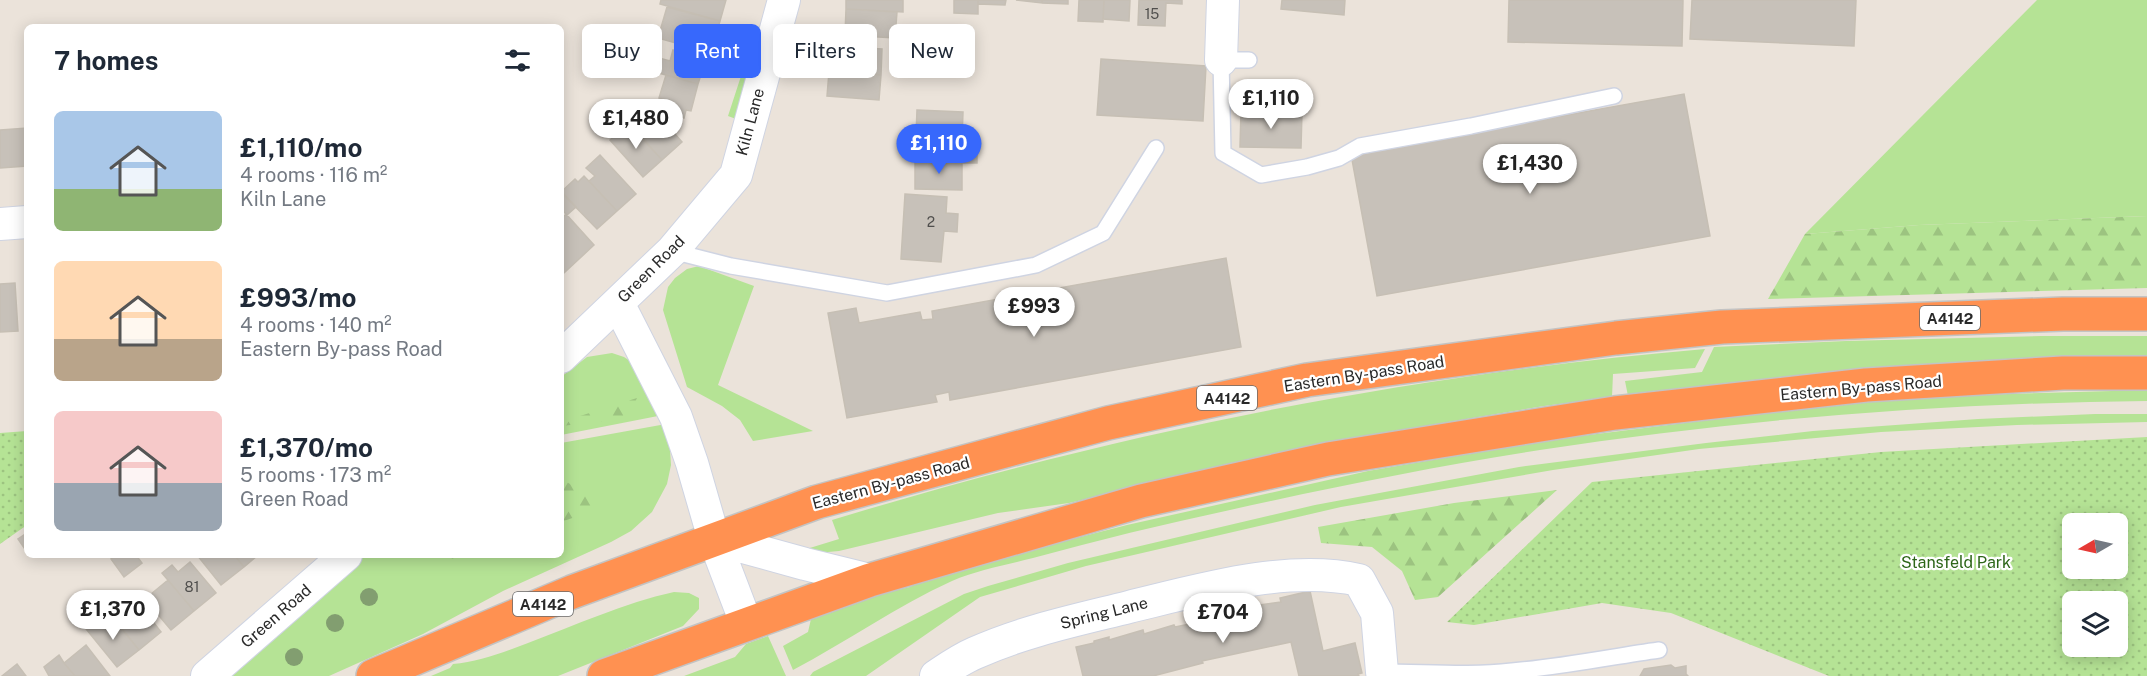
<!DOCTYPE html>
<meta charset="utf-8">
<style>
body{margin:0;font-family:"Public Sans",sans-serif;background:#f2f2f3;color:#1f2937;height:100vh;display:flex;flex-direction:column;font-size:22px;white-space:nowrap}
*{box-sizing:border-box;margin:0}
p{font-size:20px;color:#747a83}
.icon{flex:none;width:33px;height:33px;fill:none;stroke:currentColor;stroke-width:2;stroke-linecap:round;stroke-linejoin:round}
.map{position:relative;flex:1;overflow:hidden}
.details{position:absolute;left:24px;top:24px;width:540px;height:534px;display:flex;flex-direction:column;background:#fff;border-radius:9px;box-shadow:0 3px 15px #0003}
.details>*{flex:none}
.guide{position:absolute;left:582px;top:24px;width:570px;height:54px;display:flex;gap:12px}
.needle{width:39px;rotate:261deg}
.buttons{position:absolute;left:2062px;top:513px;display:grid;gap:12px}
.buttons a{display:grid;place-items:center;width:66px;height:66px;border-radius:9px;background:#fff;box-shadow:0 3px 15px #0003;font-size:30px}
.price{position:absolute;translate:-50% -51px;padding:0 14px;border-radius:21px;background:#fff;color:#222;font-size:20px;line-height:39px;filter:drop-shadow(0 2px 3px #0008)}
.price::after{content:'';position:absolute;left:50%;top:36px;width:18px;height:14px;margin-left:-9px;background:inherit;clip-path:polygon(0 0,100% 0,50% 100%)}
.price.active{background:#3768fc;color:#fff}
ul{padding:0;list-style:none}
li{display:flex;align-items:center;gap:18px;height:150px;padding:0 30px}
li span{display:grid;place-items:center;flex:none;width:168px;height:120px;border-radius:9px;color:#555}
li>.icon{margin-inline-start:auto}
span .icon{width:72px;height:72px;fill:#fffc;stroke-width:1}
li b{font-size:26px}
h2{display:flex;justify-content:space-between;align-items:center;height:72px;padding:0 30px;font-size:26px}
.pill{padding:0 21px;border-radius:9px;background:#fff;box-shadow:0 3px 15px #0003;font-size:21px;line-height:54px}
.pill.active{background:#3768fc;color:#fff}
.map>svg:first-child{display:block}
.grass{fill:#b5e395}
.forest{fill:url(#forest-firs)}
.park{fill:url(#park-dots);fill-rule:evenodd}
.building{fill:#c7c1b9;stroke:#c6bfb4;stroke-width:1.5}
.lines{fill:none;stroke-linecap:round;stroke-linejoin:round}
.lane-casing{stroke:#cfd4e2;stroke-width:18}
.street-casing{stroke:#cfd4e2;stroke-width:34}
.highway-casing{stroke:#c3c3c3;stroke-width:36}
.lane{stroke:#fff;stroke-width:15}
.street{stroke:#fff;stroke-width:32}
.highway{stroke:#ff9151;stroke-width:33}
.tree{fill:#829e70}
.labels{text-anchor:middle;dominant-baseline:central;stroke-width:4.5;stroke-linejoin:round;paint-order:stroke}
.number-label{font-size:14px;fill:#504f4d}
.shield{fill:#fff;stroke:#696969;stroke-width:1.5}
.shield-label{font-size:15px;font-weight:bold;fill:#292929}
.street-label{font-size:16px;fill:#292929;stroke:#fff}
.park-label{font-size:16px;fill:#2d6619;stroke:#fff}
</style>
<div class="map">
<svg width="2147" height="676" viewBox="0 0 2147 676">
<defs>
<pattern id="forest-firs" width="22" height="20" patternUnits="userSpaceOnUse" patternTransform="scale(1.5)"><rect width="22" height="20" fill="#b5e395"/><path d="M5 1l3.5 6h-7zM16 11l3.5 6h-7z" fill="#9cc380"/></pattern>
<pattern id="park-dots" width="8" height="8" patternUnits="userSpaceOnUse" patternTransform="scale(1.5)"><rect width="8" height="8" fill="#b5e395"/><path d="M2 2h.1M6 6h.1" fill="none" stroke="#9cc380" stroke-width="1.8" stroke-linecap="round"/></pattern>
</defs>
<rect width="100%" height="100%" fill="#ebe3da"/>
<path class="grass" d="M 2037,0 L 2147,0 L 2147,216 L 1919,225 L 1805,234 Z
M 742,73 L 749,76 L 736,119 L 728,116 Z
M 699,266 L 754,286 L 718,385 L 813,431 L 753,441 L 740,420 L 722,406 L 687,387 L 663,310 L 668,287 L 675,278 L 687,269 Z
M 2041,336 L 2147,336 L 2147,357 L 1628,396 L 1625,381 L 1702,372 L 1714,347 L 1846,341 Z
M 1705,349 L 1695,368 L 1613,374 L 1612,397 L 1544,406 L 1407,429 L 1228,466 L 1069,503 L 998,513 L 839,551 L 817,553 L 800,551 L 839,539 L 832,520 C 1120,432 1405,375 1705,349 Z
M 612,353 L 624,357 L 642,369 L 663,415 L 561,435 L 561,377 L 587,357 Z
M 2147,390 L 2147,401 C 1944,403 1741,419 1540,450 C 1436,466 1333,487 1230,510 C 1164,524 1098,540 1033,558 C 1006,565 977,570 952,581 C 897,606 846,642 793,670 L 783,646 L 808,632 L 811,619 L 854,600 L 910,587 L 932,575 L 1127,525 L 1306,485 L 1368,471 L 1549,440 L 1836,404 L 1973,395 Z
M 2095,414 L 2147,414 L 2147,422 L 2017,425 L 1881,432 L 1699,449 L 1553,470 L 1341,507 L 1086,566 L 980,597 L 866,676 L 810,676 L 813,672 L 964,594 L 988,586 L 1068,563 L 1315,505 L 1519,467 L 1706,443 L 1813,431 L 1978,419 Z
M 666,424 L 669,434 L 671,465 L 667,484 L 652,512 L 631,531 L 611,542 L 503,591 L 423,634 L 329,676 L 225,676 L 363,555 L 561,555 L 561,443 Z
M 674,592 L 689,593 L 699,598 L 699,609 L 683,626 L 558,676 L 431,676 L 450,668 L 453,664 C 479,662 504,652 528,643 C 576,625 624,603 674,592 Z
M 768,636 L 786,676 L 684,676 L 735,657 L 746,644 Z"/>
<path class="forest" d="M 2147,216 L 2147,288 L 1768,299 L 1805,234 L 1919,225 Z
M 637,398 L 627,419 L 561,426 L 561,422 Z
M 561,479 L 609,505 L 561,522 Z
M 1557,490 L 1438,597 L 1415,600 L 1402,571 L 1372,547 L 1321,543 L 1318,527 L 1454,503 Z
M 436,555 L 463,555 L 430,566 Z"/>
<path class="park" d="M 27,431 L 27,525 L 0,544 L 0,433 Z
M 2147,437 L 2147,676 L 1829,676 L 1671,613 L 1602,603 L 1474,625 L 1447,622 L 1592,482 L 1881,452 ZM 2073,524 L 2118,524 L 2118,568 L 2073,568 ZM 2073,602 L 2118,602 L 2118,646 L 2073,646 Z"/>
<path class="building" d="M 661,0 L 726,0 L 720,21 L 660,4 Z
M 846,0 L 903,0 L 903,12 L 846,9 Z
M 954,0 L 978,0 L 978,14 L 954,13 Z
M 978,0 L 1006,0 L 1005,5 L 978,4 Z
M 1016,0 L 1042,0 L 1042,3 Z
M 1042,0 L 1068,0 L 1068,4 L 1042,3 Z
M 1079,0 L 1104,0 L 1103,22 L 1078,21 Z
M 1104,0 L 1130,0 L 1129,21 L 1103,19 Z
M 1139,0 L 1182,0 L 1182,4 L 1166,3 L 1165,26 L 1138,25 Z
M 1282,0 L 1345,0 L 1344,15 L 1281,9 Z
M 1509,0 L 1683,0 L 1682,46 L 1508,42 Z
M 1692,0 L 1856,0 L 1854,46 L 1690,39 Z
M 667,7 L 720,21 L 713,44 L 710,43 L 708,52 L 658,38 Z
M 846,9 L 897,12 L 895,38 L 845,35 Z
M 830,46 L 882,49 L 881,75 L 829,72 Z
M 673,50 L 706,59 L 698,84 L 655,72 L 659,58 L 670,61 Z
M 1101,59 L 1206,66 L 1203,121 L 1097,115 Z
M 829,72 L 881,75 L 879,100 L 827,96 Z
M 666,75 L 698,84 L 691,111 L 686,110 L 684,118 L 666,113 L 669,101 L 659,98 Z
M 1684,94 L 1710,236 L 1377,296 L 1351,154 Z
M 647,110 L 656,121 L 660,117 L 682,142 L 662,160 L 627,121 L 638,111 L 642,115 Z
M 917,110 L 963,112 L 962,140 L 977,140 L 977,163 L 915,161 Z
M 1241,111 L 1302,112 L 1301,148 L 1240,147 Z
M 629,124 L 662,160 L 643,177 L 610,140 Z
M 27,128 L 27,166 L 0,168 L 0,130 Z
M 600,155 L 636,194 L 617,211 L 589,181 L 595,176 L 586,168 Z
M 915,161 L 962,162 L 962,190 L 915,189 Z
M 584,176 L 617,211 L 597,229 L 561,192 L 575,179 L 578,182 Z
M 561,191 L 576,207 L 567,215 L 561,209 Z
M 905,194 L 947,197 L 946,213 L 958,214 L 957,232 L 944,231 L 941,262 L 901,259 Z
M 566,214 L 594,245 L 564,273 L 561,269 L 561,219 Z
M 1226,258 L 1241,347 L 950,400 L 949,392 L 935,395 L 937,402 L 847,418 L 828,313 L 856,308 L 859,323 L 920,312 L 922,320 L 933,319 L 932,311 Z
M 15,283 L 18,331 L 0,332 L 0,284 Z
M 27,533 L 27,552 L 18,539 Z
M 116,555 L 136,555 L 142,563 L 124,577 L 111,559 Z
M 197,555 L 234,555 L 244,567 L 221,585 Z
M 234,555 L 258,555 L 244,567 Z
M 190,562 L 216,593 L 194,611 L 162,573 L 172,565 L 178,572 Z
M 168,580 L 194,611 L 171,630 L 145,599 Z
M 1310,591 L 1323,651 L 1355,643 L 1362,673 L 1358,674 L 1359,676 L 1299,676 L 1291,642 L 1202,661 L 1203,663 L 1153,676 L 1083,676 L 1076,647 L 1094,643 L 1094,641 L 1109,637 L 1109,640 L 1143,630 L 1144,634 L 1174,625 L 1175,627 L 1195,623 L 1195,625 L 1233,616 L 1233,614 L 1252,609 L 1251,606 L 1281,602 L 1280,598 Z
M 121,599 L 128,607 L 136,600 L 161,632 L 139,650 L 107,610 Z
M 113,618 L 139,650 L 117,667 L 86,629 L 98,620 L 104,626 Z
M 86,645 L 110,676 L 75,676 L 64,663 Z
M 59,655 L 64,663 L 75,676 L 49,676 L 44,667 Z
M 17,664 L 26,676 L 2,676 Z
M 1671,665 L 1675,668 L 1686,666 L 1686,674 L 1688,676 L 1640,676 L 1644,669 Z"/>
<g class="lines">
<defs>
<path id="lane" d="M 1249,60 L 1221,60 L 1223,153 L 1261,175 L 1307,167 L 1339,158 L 1360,146 L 1471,126 L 1614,96
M 672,251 L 731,266 L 887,293 L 1036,265 L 1103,233 L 1156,148
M 1383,676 L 1382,672 C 1426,672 1469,676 1512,671 C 1561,667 1610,657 1659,650"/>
<path id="street" d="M 1221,60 L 1223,0
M 0,224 L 27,222
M 618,303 L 676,417 L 692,463 L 714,539 L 746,623
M 561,357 L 672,251 L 736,175 L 784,0
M 714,539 L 805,564 L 870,580
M 207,676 L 346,555
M 936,676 C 948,668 961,659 975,653 C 1024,631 1077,620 1129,607 C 1199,590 1287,564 1359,580 L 1377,613 L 1382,672"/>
<path id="highway" d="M 373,676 L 572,592 L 817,502 L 1108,423 L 1307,380 L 1616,338 L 1722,327 L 2063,314 L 2147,314
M 604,676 L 870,580 L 1141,501 L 1328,459 L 1615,413 L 1866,385 L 2063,373 L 2147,373"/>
</defs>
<use href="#lane" class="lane-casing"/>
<use href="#street" class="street-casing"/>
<use href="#highway" class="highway-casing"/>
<use href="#lane" class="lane"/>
<use href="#street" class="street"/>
<use href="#highway" class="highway"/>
</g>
<g class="tree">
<circle cx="369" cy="597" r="9"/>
<circle cx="335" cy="623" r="9"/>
<circle cx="294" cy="657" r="9"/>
</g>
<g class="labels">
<g class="number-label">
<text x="1152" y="14">15</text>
<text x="931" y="222">2</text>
<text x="192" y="587">81</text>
</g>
<g class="shield">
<rect x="1920" y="306" width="60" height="24" rx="4.5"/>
<rect x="1197" y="386" width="60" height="24" rx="4.5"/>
<rect x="513" y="592" width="60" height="24" rx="4.5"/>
</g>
<g class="shield-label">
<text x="1950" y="318">A4142</text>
<text x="1227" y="398">A4142</text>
<text x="543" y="604">A4142</text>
</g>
<g class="street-label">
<text transform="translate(750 122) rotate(-75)">Kiln Lane</text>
<text transform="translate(651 269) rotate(-45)">Green Road</text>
<text transform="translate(1364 374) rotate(-9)">Eastern By-pass Road</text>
<text transform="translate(1861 388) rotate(-5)">Eastern By-pass Road</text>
<text transform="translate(891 483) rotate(-15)">Eastern By-pass Road</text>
<text transform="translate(1104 613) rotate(-14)">Spring Lane</text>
<text transform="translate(276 616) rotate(-41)">Green Road</text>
</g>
<g class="park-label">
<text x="1956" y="562">Stansfeld Park</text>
</g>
</g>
</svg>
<div class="buttons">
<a><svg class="needle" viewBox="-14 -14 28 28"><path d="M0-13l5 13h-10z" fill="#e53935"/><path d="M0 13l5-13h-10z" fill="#747a83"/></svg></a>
<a><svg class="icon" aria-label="layers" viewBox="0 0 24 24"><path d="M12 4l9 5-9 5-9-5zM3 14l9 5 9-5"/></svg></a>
</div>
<b class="price" style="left:1271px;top:130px">£1,110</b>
<b class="price" style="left:636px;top:150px">£1,480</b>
<b class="price active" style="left:939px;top:175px">£1,110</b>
<b class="price" style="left:1530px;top:195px">£1,430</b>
<b class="price" style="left:1034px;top:338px">£993</b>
<b class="price" style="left:113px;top:641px">£1,370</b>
<b class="price" style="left:1223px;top:644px">£704</b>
<div class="guide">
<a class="pill">Buy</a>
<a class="pill active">Rent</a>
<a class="pill">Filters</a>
<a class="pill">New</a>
</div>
<section class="details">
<h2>7 homes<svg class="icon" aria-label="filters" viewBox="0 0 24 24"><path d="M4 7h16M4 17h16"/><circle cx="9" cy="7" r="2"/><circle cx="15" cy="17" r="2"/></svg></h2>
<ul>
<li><span style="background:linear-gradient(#a9c7e8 65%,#8fb573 0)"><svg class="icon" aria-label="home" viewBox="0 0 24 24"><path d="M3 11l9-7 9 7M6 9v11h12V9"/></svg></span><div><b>£1,110/mo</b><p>4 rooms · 116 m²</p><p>Kiln Lane</p></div></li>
<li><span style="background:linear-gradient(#ffd9b3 65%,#b9a48a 0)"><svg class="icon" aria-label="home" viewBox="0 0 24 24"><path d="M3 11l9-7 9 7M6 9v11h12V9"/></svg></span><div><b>£993/mo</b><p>4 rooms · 140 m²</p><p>Eastern By-pass Road</p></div></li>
<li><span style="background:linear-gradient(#f6c9c9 60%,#9aa5b1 0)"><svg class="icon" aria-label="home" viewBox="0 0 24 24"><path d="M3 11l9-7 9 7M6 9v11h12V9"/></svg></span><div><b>£1,370/mo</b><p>5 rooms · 173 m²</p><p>Green Road</p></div></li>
</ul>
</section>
</div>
